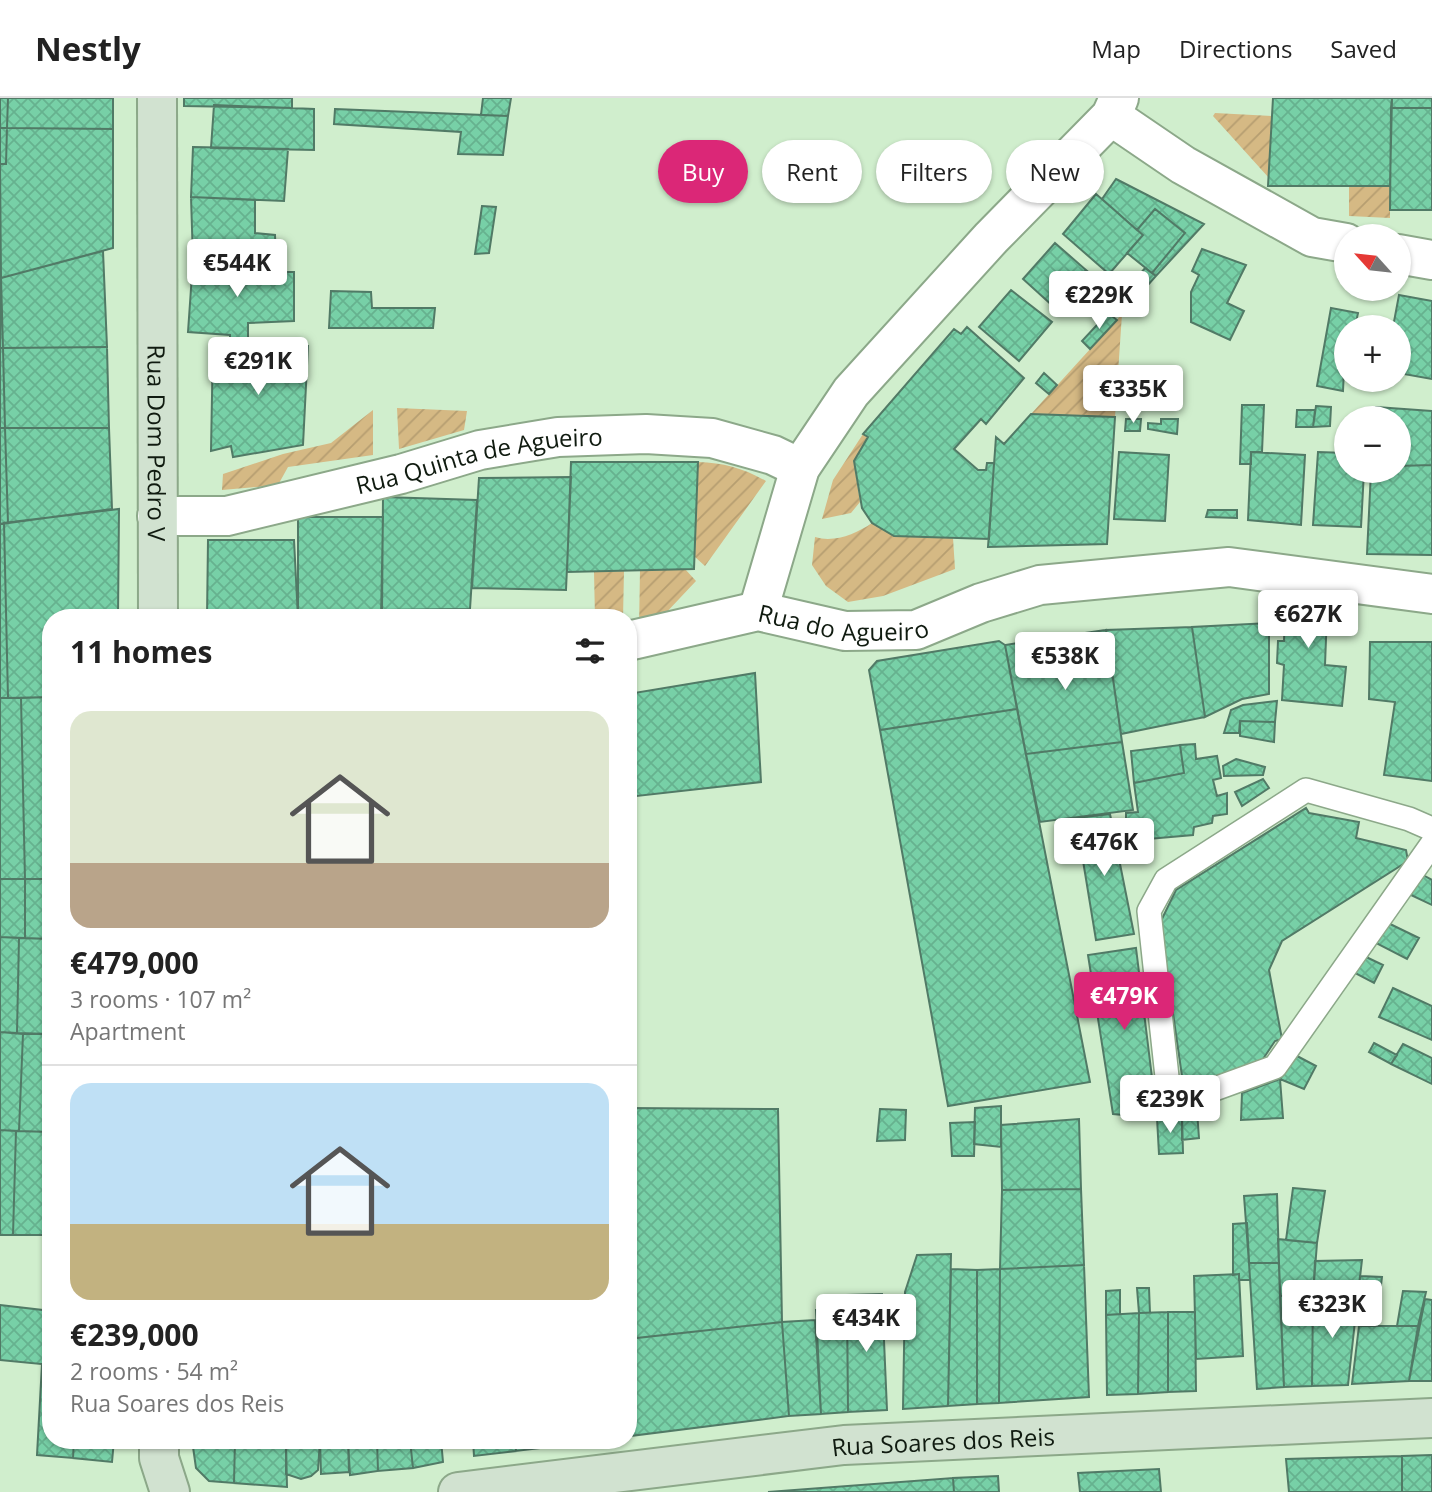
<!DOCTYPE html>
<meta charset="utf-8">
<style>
body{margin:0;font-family:"Open Sans",sans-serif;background:#f6f6f6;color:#222;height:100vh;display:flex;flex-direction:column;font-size:26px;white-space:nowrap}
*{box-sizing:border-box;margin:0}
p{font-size:23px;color:#767676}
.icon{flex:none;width:38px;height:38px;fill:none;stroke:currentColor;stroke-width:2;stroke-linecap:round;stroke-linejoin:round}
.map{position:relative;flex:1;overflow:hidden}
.side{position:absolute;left:42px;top:511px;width:595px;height:840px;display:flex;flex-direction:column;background:#fff;border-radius:28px;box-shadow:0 2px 5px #0004}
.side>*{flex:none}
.top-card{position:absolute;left:658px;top:42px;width:665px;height:63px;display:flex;gap:14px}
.needle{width:46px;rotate:297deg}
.tools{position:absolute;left:1334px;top:126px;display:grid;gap:14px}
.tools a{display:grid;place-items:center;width:77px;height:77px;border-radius:50%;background:#fff;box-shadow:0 2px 5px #0004;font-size:35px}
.price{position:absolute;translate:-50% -60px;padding:0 16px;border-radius:7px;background:#fff;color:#222;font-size:23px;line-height:46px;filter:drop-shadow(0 2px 4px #0008)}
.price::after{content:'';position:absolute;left:50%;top:42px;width:21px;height:16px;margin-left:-10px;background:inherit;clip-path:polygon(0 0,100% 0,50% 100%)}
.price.selected{background:#db2777;color:#fff}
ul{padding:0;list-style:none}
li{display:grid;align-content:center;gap:14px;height:371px;padding:0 28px}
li+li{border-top:2px solid #e0e0e0}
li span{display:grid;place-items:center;height:217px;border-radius:21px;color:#555}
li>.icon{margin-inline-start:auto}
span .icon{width:126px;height:126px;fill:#fffc;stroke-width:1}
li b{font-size:30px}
h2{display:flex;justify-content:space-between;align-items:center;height:84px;padding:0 28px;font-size:30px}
.chip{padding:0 24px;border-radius:32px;background:#fff;box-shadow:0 2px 5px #0004;font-size:24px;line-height:63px}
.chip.selected{background:#db2777;color:#fff}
header{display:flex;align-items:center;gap:42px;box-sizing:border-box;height:98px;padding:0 35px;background:#fff;border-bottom:2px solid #e0e0e0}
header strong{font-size:33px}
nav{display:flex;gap:38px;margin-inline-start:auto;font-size:24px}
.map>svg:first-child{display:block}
.garden{fill:url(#garden-furrows)}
.building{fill:url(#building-cross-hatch);stroke:#517a66;stroke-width:2}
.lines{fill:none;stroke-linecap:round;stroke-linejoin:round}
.service-casing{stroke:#8ca889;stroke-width:26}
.minor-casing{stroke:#8ca889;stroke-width:42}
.secondary-casing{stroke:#8ca889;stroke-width:42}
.service{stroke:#fff;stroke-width:23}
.minor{stroke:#fff;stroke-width:38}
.secondary{stroke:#d1e2d0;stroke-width:38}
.labels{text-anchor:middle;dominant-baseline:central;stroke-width:6;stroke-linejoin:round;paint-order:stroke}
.street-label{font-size:24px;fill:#101b10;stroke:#d0eecd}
</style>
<header>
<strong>Nestly</strong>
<nav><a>Map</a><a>Directions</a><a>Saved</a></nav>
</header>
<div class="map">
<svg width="1432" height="1394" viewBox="0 0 1432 1394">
<defs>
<pattern id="garden-furrows" width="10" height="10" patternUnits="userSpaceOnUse" patternTransform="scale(1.75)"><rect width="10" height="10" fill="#d5b984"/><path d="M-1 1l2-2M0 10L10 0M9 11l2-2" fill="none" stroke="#b69e71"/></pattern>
<pattern id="building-cross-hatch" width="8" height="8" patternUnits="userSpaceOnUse" patternTransform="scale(1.75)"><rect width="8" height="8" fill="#77d0a7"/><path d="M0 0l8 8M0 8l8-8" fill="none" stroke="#66b28f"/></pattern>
</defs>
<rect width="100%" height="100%" fill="#d0eecd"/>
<path class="garden" d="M 1215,15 L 1272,18 L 1269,80 L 1213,18 Z
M 1349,88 L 1390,88 L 1390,120 L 1349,118 Z
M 1122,216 L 1115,319 L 1031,316 Z
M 397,310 L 467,313 L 464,332 L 399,351 Z
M 373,312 L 373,357 L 288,369 L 278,387 L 222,392 L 223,376 L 283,356 L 331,345 Z
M 863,336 L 868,339 L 854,364 L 860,404 L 851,415 L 822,421 L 833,382 Z
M 698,364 C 724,365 743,370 766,383 L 705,468 L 695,459 Z
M 872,425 L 894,438 L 953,440 L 955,471 L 883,498 L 848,504 L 826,488 L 812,467 L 815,439 C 834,445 856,436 872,425 Z
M 685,471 L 696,483 L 663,518 L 639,530 L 640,472 Z
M 624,473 L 623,520 L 595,520 L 594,474 Z"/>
<path class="building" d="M 0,0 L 8,0 L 7,30 L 0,30 Z
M 8,0 L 113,0 L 113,31 L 7,30 Z
M 184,0 L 292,0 L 292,10 L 184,8 Z
M 483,0 L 511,0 L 508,18 L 481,17 Z
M 1273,0 L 1392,0 L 1390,88 L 1268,88 Z
M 1392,0 L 1432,0 L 1432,10 L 1391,10 Z
M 214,7 L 314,11 L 314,52 L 211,50 Z
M 1391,10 L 1432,10 L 1432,112 L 1390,112 Z
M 335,11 L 508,18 L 503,57 L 458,56 L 461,34 L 334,26 Z
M 0,30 L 7,30 L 6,66 L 0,66 Z
M 7,30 L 113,31 L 113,150 L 1,180 L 0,66 L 6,66 Z
M 193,49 L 288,51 L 284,103 L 191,99 Z
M 1116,81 L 1204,126 L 1156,178 L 1152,175 L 1185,135 L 1155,111 L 1137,132 L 1102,101 Z
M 1096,96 L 1143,137 L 1109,176 L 1063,136 Z
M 191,99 L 255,102 L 255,135 L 275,137 L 276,161 L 193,162 Z
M 482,108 L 496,109 L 489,155 L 475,156 Z
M 1155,111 L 1185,135 L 1152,175 L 1127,155 L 1143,137 L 1137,132 Z
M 1055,145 L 1086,172 L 1054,209 L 1023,181 Z
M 1202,151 L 1246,167 L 1227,205 L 1244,213 L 1230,242 L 1191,224 L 1191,194 L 1199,177 L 1192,173 Z
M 103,153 L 107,249 L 3,250 L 1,180 Z
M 230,161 L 231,174 L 294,174 L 294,223 L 248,225 L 248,245 L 230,245 L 230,237 L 188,234 L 193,162 Z
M 1145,170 L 1156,178 L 1132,205 L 1122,197 Z
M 1086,172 L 1098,182 L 1076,206 L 1072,203 L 1062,215 L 1054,209 Z
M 1,180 L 3,250 L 0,250 Z
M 1011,192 L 1052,224 L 1019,263 L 979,229 Z
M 331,193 L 371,194 L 372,210 L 435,210 L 433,230 L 329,230 Z
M 1399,197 L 1432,203 L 1432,281 L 1398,275 L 1398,229 L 1393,229 Z
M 1331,210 L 1358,215 L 1355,229 L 1346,229 L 1343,293 L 1317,288 Z
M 1108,215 L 1117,222 L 1090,251 L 1082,243 Z
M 967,229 L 1024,280 L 986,326 L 981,321 L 954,351 L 978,372 L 986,372 L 987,365 L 994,365 L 989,441 L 894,438 L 872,425 L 862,410 L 854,363 L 868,339 L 863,336 L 954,231 L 961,236 Z
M 213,244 L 308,248 L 303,347 L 233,359 L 231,348 L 211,353 Z
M 107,249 L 109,330 L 5,330 L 3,250 Z
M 0,250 L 3,250 L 5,330 L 0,330 Z
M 1044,275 L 1057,287 L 1049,296 L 1036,285 Z
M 1242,307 L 1264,307 L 1262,354 L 1251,354 L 1251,366 L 1240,366 Z
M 1316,308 L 1331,309 L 1330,328 L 1313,329 Z
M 1376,309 L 1432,313 L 1432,367 L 1398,368 L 1398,320 L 1375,320 Z
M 1297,312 L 1315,312 L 1313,329 L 1296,329 Z
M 1031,316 L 1115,319 L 1107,446 L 988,449 L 996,339 L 1004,346 Z
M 1126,321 L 1141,321 L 1140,333 L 1125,333 Z
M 1161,321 L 1178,321 L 1177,336 L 1148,331 L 1148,325 L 1161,326 Z
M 0,330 L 5,330 L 8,425 L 0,426 Z
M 5,330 L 109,330 L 112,411 L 8,425 Z
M 1119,354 L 1169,357 L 1165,423 L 1114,421 Z
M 1251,354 L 1305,357 L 1301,427 L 1248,422 Z
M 1318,354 L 1346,355 L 1346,373 L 1364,373 L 1361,429 L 1313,427 Z
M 571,364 L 698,364 L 694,471 L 567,474 Z
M 1432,367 L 1432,457 L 1367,456 L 1371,373 L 1398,373 L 1398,368 Z
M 571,379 L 566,492 L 472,490 L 479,380 Z
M 383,399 L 477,402 L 470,511 L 382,512 Z
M 119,411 L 118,520 L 51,520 L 51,599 L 8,600 L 4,425 Z
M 1208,412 L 1237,412 L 1237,420 L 1206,419 Z
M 298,419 L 383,419 L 381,520 L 298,520 Z
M 4,425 L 8,600 L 0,600 L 0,426 Z
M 208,442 L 294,442 L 298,520 L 207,520 Z
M 1286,488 L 1328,489 L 1325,567 L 1346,569 L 1342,608 L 1282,602 L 1284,567 L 1277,565 L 1278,543 L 1284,543 Z
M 1269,525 L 1269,596 L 1242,601 L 1205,619 L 1192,529 Z
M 1192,529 L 1205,619 L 1121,636 L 1106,532 Z
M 1106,532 L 1122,644 L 1026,656 L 1005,547 Z
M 999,543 L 1005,547 L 1017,611 L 880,632 L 869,572 L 877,563 Z
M 1370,544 L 1432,544 L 1432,683 L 1384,677 L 1395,604 L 1369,601 Z
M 755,575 L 761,684 L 628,699 L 628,596 Z
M 51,599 L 51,781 L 25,781 L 21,600 Z
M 0,600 L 21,600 L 25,781 L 0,781 Z
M 1277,603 L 1275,624 L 1240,623 L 1239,635 L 1224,635 L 1231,612 L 1243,607 Z
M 1017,611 L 1090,984 L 948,1008 L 880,632 Z
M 1240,623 L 1275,624 L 1274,644 L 1240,638 Z
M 1122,644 L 1133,712 L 1040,724 L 1026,656 Z
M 1195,646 L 1196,661 L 1217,658 L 1221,680 L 1213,682 L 1217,698 L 1227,695 L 1227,716 L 1213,718 L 1212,725 L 1194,729 L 1193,737 L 1126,743 L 1126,715 L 1138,714 L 1134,685 L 1184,675 L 1180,647 Z
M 1180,647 L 1184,675 L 1134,685 L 1131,653 Z
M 1236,661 L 1265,669 L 1263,677 L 1224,678 L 1223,668 Z
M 1263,681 L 1269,690 L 1242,708 L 1235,694 Z
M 1306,710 L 1309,715 L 1359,724 L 1356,740 L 1406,752 L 1408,763 L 1282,843 L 1269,872 L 1282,941 L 1275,943 L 1263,961 L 1262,970 L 1184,992 L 1160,825 L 1176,792 Z
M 1110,716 L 1134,836 L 1096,842 L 1076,720 Z
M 1423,777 L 1432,782 L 1432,807 L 1409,796 Z
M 0,781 L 25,781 L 25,840 L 0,839 Z
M 25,781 L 51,781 L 51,841 L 25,840 Z
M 1388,825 L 1419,840 L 1407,861 L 1374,844 Z
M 0,839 L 19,840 L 17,935 L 0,934 Z
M 19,840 L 51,841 L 51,936 L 17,935 Z
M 1136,850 L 1157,1020 L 1113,1016 L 1088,857 Z
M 1364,858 L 1383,867 L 1374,885 L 1353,874 Z
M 1393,890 L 1432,908 L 1432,942 L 1379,919 Z
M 0,934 L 23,936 L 19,1033 L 0,1032 Z
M 23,936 L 51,936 L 51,1034 L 19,1033 Z
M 1374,945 L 1397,957 L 1391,966 L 1369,954 Z
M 1403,946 L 1432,960 L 1432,986 L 1391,966 Z
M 1297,958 L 1316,968 L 1304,991 L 1280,981 Z
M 1280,981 L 1283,1020 L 1241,1022 L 1242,995 Z
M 1001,1008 L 1001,1049 L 974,1046 L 975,1010 Z
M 628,1010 L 778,1011 L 782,1224 L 628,1241 Z
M 880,1011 L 906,1012 L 905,1042 L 877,1043 Z
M 1197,1013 L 1199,1040 L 1182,1042 L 1182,1017 Z
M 1182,1017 L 1183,1055 L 1159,1056 L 1157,1020 Z
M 1079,1021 L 1081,1091 L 1002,1092 L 1001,1027 Z
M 975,1024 L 974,1058 L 952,1058 L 950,1025 Z
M 0,1032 L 16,1033 L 13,1137 L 0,1137 Z
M 16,1033 L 51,1034 L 51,1137 L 13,1137 Z
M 1293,1090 L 1325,1093 L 1317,1145 L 1286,1142 Z
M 1081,1091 L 1084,1167 L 1000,1171 L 1002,1092 Z
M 1277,1096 L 1279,1165 L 1249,1165 L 1244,1098 Z
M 1247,1125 L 1250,1182 L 1239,1182 L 1239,1176 L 1233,1177 L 1233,1126 Z
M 1278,1141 L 1317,1145 L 1313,1197 L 1280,1198 Z
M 951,1156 L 948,1308 L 903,1311 L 905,1194 L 917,1157 Z
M 1362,1162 L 1357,1205 L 1335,1196 L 1313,1200 L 1315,1163 Z
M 1249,1165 L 1279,1165 L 1284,1289 L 1257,1291 Z
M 1084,1167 L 1089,1299 L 999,1305 L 1000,1171 Z
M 951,1171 L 977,1172 L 977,1306 L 948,1308 Z
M 1000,1171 L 999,1305 L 977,1306 L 977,1172 Z
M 1239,1176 L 1243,1258 L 1196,1261 L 1194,1178 Z
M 1360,1178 L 1382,1179 L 1376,1228 L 1355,1227 Z
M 1137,1190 L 1149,1190 L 1150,1215 L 1139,1215 Z
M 1120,1192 L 1120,1216 L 1106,1217 L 1106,1193 Z
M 1403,1193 L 1426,1194 L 1418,1228 L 1397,1228 Z
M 882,1196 L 887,1312 L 848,1314 L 847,1197 Z
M 1335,1196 L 1357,1205 L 1348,1287 L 1312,1288 L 1313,1200 Z
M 1313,1197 L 1312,1288 L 1284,1289 L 1280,1198 Z
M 1425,1201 L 1432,1202 L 1432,1283 L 1409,1283 Z
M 0,1207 L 51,1213 L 51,1267 L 0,1262 Z
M 847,1211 L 848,1314 L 821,1316 L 816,1212 Z
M 1168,1214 L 1168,1294 L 1138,1296 L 1139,1215 Z
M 1168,1214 L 1195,1214 L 1196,1293 L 1168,1294 Z
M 1139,1215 L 1138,1296 L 1107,1297 L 1106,1217 Z
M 815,1222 L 821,1316 L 789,1318 L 782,1224 Z
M 782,1224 L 789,1318 L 630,1338 L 628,1241 Z
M 1359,1228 L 1418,1228 L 1409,1283 L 1352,1286 Z
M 42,1266 L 51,1267 L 51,1342 L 74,1342 L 73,1360 L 37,1357 Z
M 74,1342 L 114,1342 L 112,1364 L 73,1360 Z
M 192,1342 L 235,1342 L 234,1385 L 209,1383 L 196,1370 Z
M 235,1342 L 286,1342 L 287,1389 L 234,1385 Z
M 286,1342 L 320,1342 L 318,1372 L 311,1378 L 301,1381 L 286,1376 Z
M 320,1342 L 348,1342 L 349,1374 L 321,1376 Z
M 348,1342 L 377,1342 L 378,1373 L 350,1377 Z
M 377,1342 L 410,1342 L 413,1370 L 378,1373 Z
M 410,1342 L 441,1342 L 443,1364 L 413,1370 Z
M 473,1342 L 515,1342 L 516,1353 L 474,1358 Z
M 515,1342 L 549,1342 L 550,1349 L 516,1353 Z
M 549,1342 L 573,1342 L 573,1346 L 550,1349 Z
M 1432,1357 L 1432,1394 L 1402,1394 L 1402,1358 Z
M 1402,1358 L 1402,1394 L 1289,1394 L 1286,1361 Z
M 1159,1371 L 1161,1394 L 1080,1394 L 1078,1375 Z
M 998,1378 L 999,1394 L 954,1394 L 953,1380 Z
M 953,1380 L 954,1394 L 768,1394 Z"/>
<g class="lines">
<defs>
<path id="service" d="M 1432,731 L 1409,721 L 1306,692 L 1166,782 L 1149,813 L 1168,988 L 1187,1001 L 1275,969 L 1432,746"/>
<g id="minor">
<path d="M 1111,18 L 1183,67 L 1312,139 L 1346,145"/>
<path d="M 1398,156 L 1432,162"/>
<path id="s1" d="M 157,418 L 227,418 L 401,376 L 480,352 L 558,339 L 646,336 L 712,340 L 773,357 L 800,370"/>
<path d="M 758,513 L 800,370 L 851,294 L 991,140 L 1111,18 L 1119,0"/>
<path id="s2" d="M 628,543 L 758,513 L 845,533 L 916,532 L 981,505 L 1040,487 L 1229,469 L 1432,496"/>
</g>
<g id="secondary">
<path id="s3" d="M 157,0 L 158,520"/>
<path d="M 159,1342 L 159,1360 L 170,1394"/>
<path id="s4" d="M 458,1394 L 844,1347 L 1432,1320"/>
</g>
</defs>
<use href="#service" class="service-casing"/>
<use href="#minor" class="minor-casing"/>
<use href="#secondary" class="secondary-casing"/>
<use href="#service" class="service"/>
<use href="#minor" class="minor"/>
<use href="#secondary" class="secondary"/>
</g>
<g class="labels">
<g class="street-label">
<text stroke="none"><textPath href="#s3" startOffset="345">Rua Dom Pedro V</textPath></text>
<text stroke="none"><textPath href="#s1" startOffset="329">Rua Quinta de Agueiro</textPath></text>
<text stroke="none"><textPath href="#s2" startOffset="220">Rua do Agueiro</textPath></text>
<text stroke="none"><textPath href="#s4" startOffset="488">Rua Soares dos Reis</textPath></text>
</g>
</g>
</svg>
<div class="tools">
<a><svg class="needle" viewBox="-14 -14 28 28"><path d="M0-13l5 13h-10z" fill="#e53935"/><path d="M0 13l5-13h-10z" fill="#767676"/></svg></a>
<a>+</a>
<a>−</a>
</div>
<b class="price" style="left:237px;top:201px">€544K</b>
<b class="price" style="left:1099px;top:233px">€229K</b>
<b class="price" style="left:258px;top:299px">€291K</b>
<b class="price" style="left:1133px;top:327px">€335K</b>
<b class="price" style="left:1308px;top:552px">€627K</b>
<b class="price" style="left:1065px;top:594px">€538K</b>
<b class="price" style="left:1104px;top:780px">€476K</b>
<b class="price selected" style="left:1124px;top:934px">€479K</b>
<b class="price" style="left:1170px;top:1037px">€239K</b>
<b class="price" style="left:1332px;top:1242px">€323K</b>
<b class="price" style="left:866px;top:1256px">€434K</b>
<div class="top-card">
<a class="chip selected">Buy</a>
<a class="chip">Rent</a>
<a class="chip">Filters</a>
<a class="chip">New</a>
</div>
<section class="side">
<h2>11 homes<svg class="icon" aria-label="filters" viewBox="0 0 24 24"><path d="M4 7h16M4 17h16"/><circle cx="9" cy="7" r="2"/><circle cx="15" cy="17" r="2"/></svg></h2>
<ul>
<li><span style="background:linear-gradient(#dfe7d0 70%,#b9a48a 0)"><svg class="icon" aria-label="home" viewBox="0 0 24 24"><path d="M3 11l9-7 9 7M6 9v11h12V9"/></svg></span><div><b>€479,000</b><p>3 rooms · 107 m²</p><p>Apartment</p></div></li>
<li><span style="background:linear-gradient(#bfe0f5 65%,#c2b280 0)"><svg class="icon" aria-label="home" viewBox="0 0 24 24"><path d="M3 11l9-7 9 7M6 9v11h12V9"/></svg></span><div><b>€239,000</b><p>2 rooms · 54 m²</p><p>Rua Soares dos Reis</p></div></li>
</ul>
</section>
</div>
